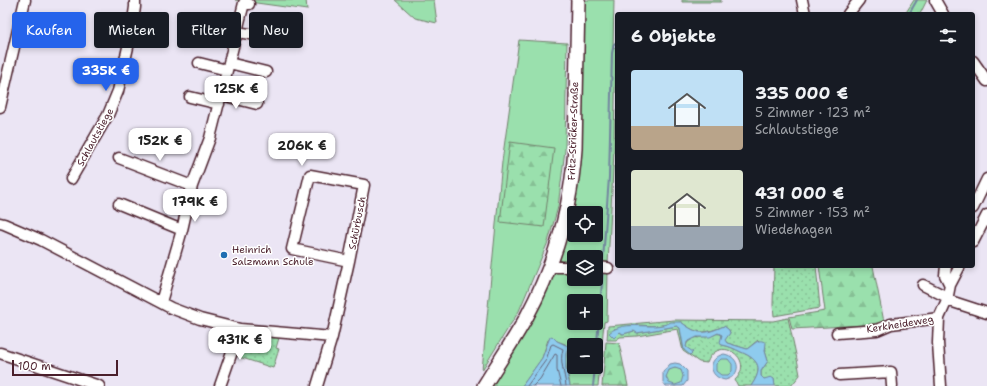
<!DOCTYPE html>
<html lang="de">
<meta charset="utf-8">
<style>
body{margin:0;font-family:"Shantell Sans",sans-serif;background:#20242c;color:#f1f3f6;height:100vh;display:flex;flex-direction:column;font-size:15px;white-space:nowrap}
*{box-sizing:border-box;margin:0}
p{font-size:13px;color:#9ea1a6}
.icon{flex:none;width:22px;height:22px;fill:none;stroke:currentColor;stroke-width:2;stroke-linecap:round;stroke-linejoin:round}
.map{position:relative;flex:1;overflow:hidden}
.drawer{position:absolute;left:615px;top:12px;width:360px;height:256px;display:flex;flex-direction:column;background:#171b24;border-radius:4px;box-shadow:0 2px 6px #0003}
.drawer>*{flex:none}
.top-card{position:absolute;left:12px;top:12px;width:380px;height:36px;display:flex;gap:8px}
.buttons{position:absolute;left:567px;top:206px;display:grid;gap:8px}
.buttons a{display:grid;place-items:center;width:36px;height:36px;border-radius:4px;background:#171b24;box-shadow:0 2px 6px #0003;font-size:20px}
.scale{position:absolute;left:12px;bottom:10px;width:106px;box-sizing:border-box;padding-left:4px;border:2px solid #4a1f2b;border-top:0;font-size:11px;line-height:14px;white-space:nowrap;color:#4a1f2b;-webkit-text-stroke:3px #fff;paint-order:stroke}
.price{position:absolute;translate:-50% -34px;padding:0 9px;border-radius:8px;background:#fff;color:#222;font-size:13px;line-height:26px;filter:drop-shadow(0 1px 2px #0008)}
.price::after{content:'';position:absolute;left:50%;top:24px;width:12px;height:9px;margin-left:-6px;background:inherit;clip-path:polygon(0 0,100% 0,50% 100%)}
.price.current{background:#2563eb;color:#fff}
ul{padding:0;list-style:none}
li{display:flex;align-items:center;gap:12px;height:100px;padding:0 16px}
li span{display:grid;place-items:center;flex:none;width:112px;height:80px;border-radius:4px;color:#555}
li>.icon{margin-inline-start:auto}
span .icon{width:48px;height:48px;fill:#fffc;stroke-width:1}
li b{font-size:17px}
h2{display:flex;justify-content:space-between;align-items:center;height:48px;padding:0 16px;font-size:17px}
.tag{padding:0 14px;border-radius:4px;background:#171b24;box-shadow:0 2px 6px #0003;font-size:14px;line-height:36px}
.tag.current{background:#2563eb;color:#fff}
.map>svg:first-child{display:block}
.grass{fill:#9ae0ad;stroke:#72806c;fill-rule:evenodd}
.forest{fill:url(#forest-firs);stroke:#72806c}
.park{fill:url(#park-dots);stroke:#72806c}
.water{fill:#8ecbee;stroke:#7386a0;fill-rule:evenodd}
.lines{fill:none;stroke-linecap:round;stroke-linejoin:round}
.shore{stroke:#656479;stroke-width:1}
.stream{stroke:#7386a0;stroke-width:2}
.minor-casing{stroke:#4a1f2b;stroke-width:13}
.major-casing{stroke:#4a1f2b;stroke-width:16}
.minor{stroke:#fff;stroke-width:10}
.major{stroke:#fff;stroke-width:13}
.poi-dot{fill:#1f6fb2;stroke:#fff;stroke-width:1.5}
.labels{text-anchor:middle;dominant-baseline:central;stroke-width:3;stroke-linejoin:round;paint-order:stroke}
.street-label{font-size:10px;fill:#4a1f2b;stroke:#fff}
.poi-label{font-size:10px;fill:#4a1f2b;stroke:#fff;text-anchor:start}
</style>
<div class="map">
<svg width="987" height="386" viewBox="0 0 987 386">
<defs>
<pattern id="forest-firs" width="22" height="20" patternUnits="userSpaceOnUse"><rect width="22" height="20" fill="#9ae0ad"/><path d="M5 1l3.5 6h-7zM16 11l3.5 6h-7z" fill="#86c095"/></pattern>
<pattern id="park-dots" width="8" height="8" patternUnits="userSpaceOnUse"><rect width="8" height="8" fill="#9ae0ad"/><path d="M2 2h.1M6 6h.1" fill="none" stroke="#86c095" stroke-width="1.8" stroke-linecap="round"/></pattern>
</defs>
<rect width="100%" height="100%" fill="#ebe5f4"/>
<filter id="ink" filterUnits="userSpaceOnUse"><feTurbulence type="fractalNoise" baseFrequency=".025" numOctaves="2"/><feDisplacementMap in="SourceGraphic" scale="8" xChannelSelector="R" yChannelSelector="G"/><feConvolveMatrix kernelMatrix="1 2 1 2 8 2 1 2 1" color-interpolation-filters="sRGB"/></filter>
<g filter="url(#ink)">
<path class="grass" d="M 235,0 L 306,0 L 307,10 Z
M 395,0 L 434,0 L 437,23 L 415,18 Z
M 581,0 L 614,0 L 613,48 L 616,49 L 614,152 L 608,264 L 596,264 L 596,257 L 574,257 L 574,264 L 566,263 L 560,261 L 558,253 L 572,208 ZM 574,213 L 596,213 L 596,235 L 574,235 Z
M 682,0 L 721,0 L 721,2 L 682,2 Z
M 519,40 L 567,43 L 565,150 L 558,207 L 548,242 L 519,311 L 482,370 L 502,162 Z
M 574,271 L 574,279 L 596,279 L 596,271 L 608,271 L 607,321 L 604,322 L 598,386 L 570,386 C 569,374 562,362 568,350 L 565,344 L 557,341 L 554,338 L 548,340 L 542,358 L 522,386 L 487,386 L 551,275 L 557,272 ZM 574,301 L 596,301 L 596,323 L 574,323 ZM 574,345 L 596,345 L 596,367 L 574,367 Z
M715 367a9 9 0 1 1 18 0a9 9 0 1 1-18 0Z
M666 377a9 9 0 1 1 18 0a9 9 0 1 1-18 0Z"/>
<path class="forest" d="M 914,0 L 927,0 L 920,14 L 905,14 Z
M 510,142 L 554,148 L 544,227 L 500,222 Z
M 819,266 L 873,266 L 884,322 L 864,325 L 792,329 L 789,317 L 825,311 Z
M 606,342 L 619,343 L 628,386 L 602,386 Z"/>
<path class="park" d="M 774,266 L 816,266 L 820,308 L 774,316 L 773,305 Z
M 788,318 L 798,364 L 800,375 L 791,386 L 775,386 L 774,379 L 764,379 L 761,376 L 761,371 L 768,361 L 765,351 L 766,347 L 758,340 L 747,349 L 727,343 L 724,340 L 730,333 L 729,330 L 724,326 C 704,334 698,335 681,322 L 656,326 L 637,325 L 614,329 L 623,334 L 634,331 L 638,333 L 677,326 L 680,328 L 684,350 C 686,348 686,344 688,342 C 696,334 709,339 718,333 L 722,335 L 722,345 C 729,346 735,349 741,352 C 760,360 763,369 751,386 L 738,386 L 735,380 C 757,359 718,333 707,363 L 699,362 L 683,351 L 678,329 L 637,336 L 620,337 L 616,340 L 607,340 L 608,326 L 674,320 L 773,321 Z
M 244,334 L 247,334 L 279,338 L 276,348 L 279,349 L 273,368 L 236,356 L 242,338 Z"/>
<path class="water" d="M 671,322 L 681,322 C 698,335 704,335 724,326 L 729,330 L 730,333 L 725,340 L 727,343 L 747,349 C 754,345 758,337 766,343 L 765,351 L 768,361 L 761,371 L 761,376 L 764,379 L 771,377 L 774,379 L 775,386 L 751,386 C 763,369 760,360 741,352 C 735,349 729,346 722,345 L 720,342 L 722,335 L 718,333 L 710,337 L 697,337 L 687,342 L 686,347 L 693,352 L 690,355 L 684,350 L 680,328 L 677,326 L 637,333 L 634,331 L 623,334 L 620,332 L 614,338 L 609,333 C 626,318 653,332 671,322 Z
M 552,336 L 557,341 L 568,346 L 566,354 L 566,369 L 570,386 L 522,386 L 542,358 L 550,337 Z
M 724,354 C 741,357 742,376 725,380 C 708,377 707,358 724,354 ZM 721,359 L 728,359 L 732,364 L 732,371 L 728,375 L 721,375 L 716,371 L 716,364 Z
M 675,363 L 680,364 L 687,371 L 687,381 L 683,386 L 666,386 L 663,382 L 663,372 L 670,364 ZM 675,368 L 681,370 L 683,376 L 681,383 L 675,385 L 669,383 L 666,377 L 669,370 Z"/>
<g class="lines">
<path class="shore" d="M 527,386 L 546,360 L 551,345 L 553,344 L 563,349 C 559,362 565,373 566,386
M 533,386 L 540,379 L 555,354 L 557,355 L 557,370 L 561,386"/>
<path class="stream" d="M 909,14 L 917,0
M 603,260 L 609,177 L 612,53 L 614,44 L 617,42
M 596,355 L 603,271
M 593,386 L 595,367"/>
<defs>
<path id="minor" d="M 802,0 L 805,14
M 935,0 L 943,14
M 848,14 L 859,0
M 206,30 L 236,37
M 237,32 L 275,38
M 973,61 L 987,81
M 199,63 L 227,70
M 229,63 L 266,72
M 221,95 L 257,104
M 190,97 L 219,104
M 0,107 L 25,0
M 119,158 L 192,186
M 71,179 L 108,115 L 118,91 L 131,34 L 135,7 L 135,0
M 119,204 L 182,230
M 973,208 L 987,179
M 0,223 L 4,224 L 41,240 L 171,308 L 200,319 L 240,329 L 332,337 L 349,261 L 364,185 L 310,175 L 292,249 L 349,261
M 973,242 L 987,215
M 946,266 L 945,275 L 950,285
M 550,267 L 574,267
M 596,267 L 608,268
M 923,285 L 947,297
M 947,300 L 987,313
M 161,302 L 182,230 L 192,186 L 210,138 L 244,3 L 249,4
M 837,333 L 877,330 L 891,324 L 939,318
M 0,353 L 99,386
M 839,375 L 891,372 L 892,386
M 220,386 L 240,329
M 317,386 L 332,337
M 941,386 L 938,343 L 939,318 L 947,300 L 950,285 L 960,266"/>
<path id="major" d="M 484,386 C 498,363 514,340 527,316 C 555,264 571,208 575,149 L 578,0"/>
</defs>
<use href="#minor" class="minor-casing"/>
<use href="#major" class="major-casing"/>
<use href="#minor" class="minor"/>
<use href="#major" class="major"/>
</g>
</g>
<circle class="poi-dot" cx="224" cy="255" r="4"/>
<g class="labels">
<g class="street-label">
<text transform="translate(573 131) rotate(-88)">Fritz-Stricker-Straße</text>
<text transform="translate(95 137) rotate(-61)">Schlautstiege</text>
<text transform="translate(357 223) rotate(-79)">Schürbusch</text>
<text transform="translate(900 324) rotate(-9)">Kerkheideweg</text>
</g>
<g class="poi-label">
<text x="232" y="249">Heinrich<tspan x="232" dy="12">Salzmann Schule</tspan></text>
</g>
</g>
</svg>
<div class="buttons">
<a><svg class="icon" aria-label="locate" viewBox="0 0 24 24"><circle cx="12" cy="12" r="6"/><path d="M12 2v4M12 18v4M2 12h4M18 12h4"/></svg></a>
<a><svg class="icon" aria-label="layers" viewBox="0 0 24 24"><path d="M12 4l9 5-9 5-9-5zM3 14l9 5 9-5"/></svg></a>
<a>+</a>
<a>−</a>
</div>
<div class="scale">100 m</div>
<b class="price current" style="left:106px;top:92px">335K €</b>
<b class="price" style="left:236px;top:110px">125K €</b>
<b class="price" style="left:160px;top:162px">152K €</b>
<b class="price" style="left:302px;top:167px">206K €</b>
<b class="price" style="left:195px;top:223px">179K €</b>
<b class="price" style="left:240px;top:361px">431K €</b>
<div class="top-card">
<a class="tag current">Kaufen</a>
<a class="tag">Mieten</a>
<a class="tag">Filter</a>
<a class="tag">Neu</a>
</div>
<section class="drawer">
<h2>6 Objekte<svg class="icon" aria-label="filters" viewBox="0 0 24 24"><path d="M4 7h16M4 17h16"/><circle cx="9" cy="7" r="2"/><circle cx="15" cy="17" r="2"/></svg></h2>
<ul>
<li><span style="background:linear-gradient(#bfe0f5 70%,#b9a48a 0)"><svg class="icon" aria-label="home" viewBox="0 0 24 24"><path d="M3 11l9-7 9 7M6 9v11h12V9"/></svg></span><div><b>335 000 €</b><p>5 Zimmer · 123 m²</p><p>Schlautstiege</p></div></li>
<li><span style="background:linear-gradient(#dfe7d0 70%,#9aa5b1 0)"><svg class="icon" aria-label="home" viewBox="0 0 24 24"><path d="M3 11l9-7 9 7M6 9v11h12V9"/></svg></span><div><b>431 000 €</b><p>5 Zimmer · 153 m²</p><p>Wiedehagen</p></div></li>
</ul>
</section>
</div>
